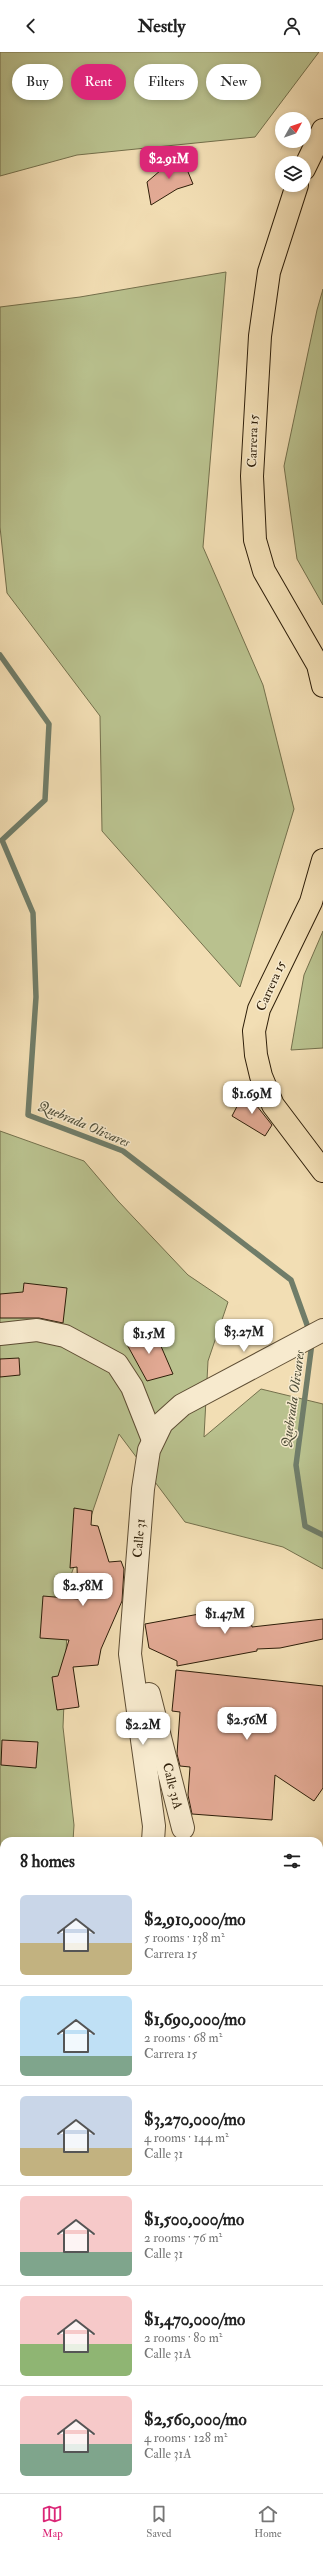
<!DOCTYPE html>
<meta charset="utf-8">
<style>
body{margin:0;font-family:"IM FELL Double Pica",serif;background:#f6f6f6;color:#222;height:100vh;display:flex;flex-direction:column;font-size:15px;white-space:nowrap}
*{box-sizing:border-box;margin:0}
p{font-size:13px;color:#767676}
.icon{flex:none;width:22px;height:22px;fill:none;stroke:currentColor;stroke-width:2;stroke-linecap:round;stroke-linejoin:round}
.map{position:relative;flex:1;overflow:hidden}
.details{position:absolute;left:0px;top:1785px;width:323px;height:656px;display:flex;flex-direction:column;background:#fff;border-radius:12px 12px 0 0;box-shadow:0 2px 6px #0003}
.details>*{flex:none}
.hud{position:absolute;left:12px;top:12px;width:299px;height:36px;display:flex;gap:8px}
.needle{width:26px;rotate:50deg}
.buttons{position:absolute;left:275px;top:60px;display:grid;gap:8px}
.buttons a{display:grid;place-items:center;width:36px;height:36px;border-radius:50%;background:#fff;box-shadow:0 2px 6px #0003;font-size:20px}
.price{position:absolute;translate:-50% -34px;padding:0 9px;border-radius:8px;background:#fff;color:#222;font-size:13px;line-height:26px;filter:drop-shadow(0 1px 2px #0008)}
.price::after{content:'';position:absolute;left:50%;top:24px;width:12px;height:9px;margin-left:-6px;background:inherit;clip-path:polygon(0 0,100% 0,50% 100%)}
.price.active{background:#db2777;color:#fff}
ul{padding:0;list-style:none}
li{display:flex;align-items:center;gap:12px;height:100px;padding:0 20px}
li+li{border-top:1px solid #e0e0e0}
li span{display:grid;place-items:center;flex:none;width:112px;height:80px;border-radius:6px;color:#555}
li>.icon{margin-inline-start:auto}
span .icon{width:48px;height:48px;fill:#fffc;stroke-width:1}
li b{font-size:17px}
h2{display:flex;justify-content:space-between;align-items:center;height:48px;padding:0 20px;font-size:17px}
.chip{padding:0 14px;border-radius:18px;background:#fff;box-shadow:0 2px 6px #0003;font-size:14px;line-height:36px}
.chip.active{background:#db2777;color:#fff}
header{display:flex;justify-content:space-between;align-items:center;height:52px;padding:0 20px;background:#fff;font-size:18px;font-weight:800}
.menu{display:flex;justify-content:space-around;align-items:center;height:56px;border-top:1px solid #e0e0e0;background:#fff;font-size:11px;color:#767676}
.menu a{display:grid;justify-items:center;gap:2px}
.menu .active{color:#db2777}
.map>svg:first-child{display:block}
.green{fill:#b9c18e;stroke:#74704c}
.lines{fill:none;stroke-linecap:round;stroke-linejoin:round}
.stream{stroke:#707d69;stroke-width:5.5}
.building{fill:#e3aa95;stroke:#2e1e09}
.minor-casing{stroke:#5f4e34;stroke-width:24}
.major-casing{stroke:#2e1e09;stroke-width:24}
.minor{stroke:#f7eace;stroke-width:22}
.major{stroke:#f2deb4;stroke-width:22}
.labels{text-anchor:middle;dominant-baseline:central;stroke-width:3;stroke-linejoin:round;paint-order:stroke}
.street-label{font-size:13px;fill:#2e1e09;stroke:#f7eace}
.water-label{font-size:14px;font-style:italic;fill:#4f4e39;stroke:#f7eace}
</style>
<header><svg class="icon" aria-label="back" viewBox="0 0 24 24"><path d="M15 5l-7 7 7 7"/></svg>Nestly<svg class="icon" aria-label="person" viewBox="0 0 24 24"><circle cx="12" cy="8" r="4"/><path d="M4 21q1-7 8-7t8 7"/></svg></header>
<div class="map">
<svg width="323" height="2441" viewBox="0 0 323 2441">
<rect width="100%" height="100%" fill="#f2deb4"/>
<filter id="stains"><feTurbulence type="fractalNoise" baseFrequency=".005" numOctaves="4"/><feColorMatrix values="0 0 0 0 .2 0 0 0 0 .09 0 0 0 0 .02 0 0 0 .5 -.17"/></filter>
<radialGradient id="worn" r=".72"><stop offset=".6" stop-color="#630" stop-opacity="0"/><stop offset="1" stop-color="#630" stop-opacity=".3"/></radialGradient>
<path class="green" d="M 0,0 L 319,0 L 255,85 L 77,103 L 0,124 Z
M 226,220 L 203,495 L 263,633 L 294,757 L 240,935 L 102,779 L 100,664 L 7,541 L 0,475 L 0,255 L 80,245 Z
M 323,237 L 323,553 L 297,507 L 284,414 L 317,258 Z
M 323,879 L 323,996 L 291,998 L 304,923 Z
M 0,1079 L 84,1109 L 118,1149 L 188,1223 L 228,1250 L 208,1309 L 204,1385 L 261,1337 L 323,1352 L 323,1517 L 283,1495 L 185,1470 L 119,1382 L 69,1529 L 63,1675 L 74,1773 L 73,1789 L 4,1789 L 4,2119 L 0,2119 Z
M 323,1803 L 323,2005 L 319,1995 L 319,1807 Z
M 323,2201 L 323,2441 L 109,2441 L 107,2437 L 319,2437 L 319,2223 Z
M 0,2288 L 4,2289 L 4,2397 L 0,2398 Z"/>
<g class="lines">
<path class="stream" d="M 0,603 L 49,672 L 45,748 L 2,788 L 33,861 L 36,945 L 28,1063 L 123,1099 L 291,1228 L 310,1281
M 312,1291 L 296,1413 L 305,1474 L 323,1483
M 319,2354 L 323,2349
M 182,2441 L 182,2437"/>
</g>
<path class="building" d="M 181,103 L 193,132 L 177,137 L 151,153 L 147,130 L 168,112 L 166,109 Z
M 245,1039 L 272,1073 L 265,1084 L 232,1064 Z
M 24,1231 L 67,1236 L 63,1271 L 39,1266 L 0,1266 L 0,1242 L 23,1240 Z
M 154,1278 L 173,1322 L 147,1329 L 124,1287 Z
M 19,1306 L 20,1323 L 0,1325 L 0,1307 Z
M 74,1456 L 92,1459 L 91,1473 L 98,1474 L 109,1510 L 121,1509 L 124,1517 L 122,1549 L 101,1597 L 98,1613 L 73,1615 L 79,1655 L 57,1658 L 52,1625 L 58,1624 L 69,1588 L 40,1586 L 43,1544 L 78,1547 L 77,1515 L 70,1516 Z
M 248,1553 L 252,1575 L 323,1567 L 323,1587 L 280,1596 L 257,1597 L 257,1599 L 177,1614 L 177,1609 L 149,1596 L 145,1572 Z
M 176,1618 L 323,1634 L 323,1736 L 314,1749 L 275,1723 L 272,1768 L 192,1762 L 188,1743 L 190,1715 L 180,1714 L 177,1702 L 180,1660 L 172,1659 Z
M 2,1688 L 38,1690 L 36,1716 L 1,1713 Z"/>
<g class="lines">
<defs>
<g id="minor">
<path d="M 0,1282 L 37,1278 L 65,1284 L 117,1312 L 132,1335 L 153,1388"/>
<path id="s1" d="M 149,1642 L 183,1776"/>
<path id="s2" d="M 153,1789 L 154,1774 L 130,1602 L 143,1437 L 149,1398 L 162,1371 L 182,1353 L 323,1278"/>
<path d="M 0,2166 L 4,2164"/>
</g>
<path id="major" d="M 304,117 L 323,78
M 297,133 L 269,220 L 260,284 L 252,424 L 255,488 L 264,519 L 318,613 L 323,634
M 323,808 L 311,850 L 259,957 L 254,979 L 256,1003 L 261,1024 L 273,1053 L 323,1119"/>
</defs>
<use href="#minor" class="minor-casing"/>
<use href="#major" class="major-casing"/>
<use href="#minor" class="minor"/>
<use href="#major" class="major"/>
</g>
<g class="labels">
<g class="street-label">
<text transform="translate(253 389) rotate(-88)">Carrera 15</text>
<text transform="translate(271 934) rotate(-66)">Carrera 15</text>
<text stroke="none"><textPath href="#s2" startOffset="305">Calle 31</textPath></text>
<text stroke="none"><textPath href="#s1" startOffset="95">Calle 31A</textPath></text>
</g>
<g class="water-label">
<text transform="translate(84 1072) rotate(23)">Quebrada Olivares</text>
<text transform="translate(293 1347) rotate(-82)">Quebrada Olivares</text>
</g>
</g>
<rect width="100%" height="100%" filter="url(#stains)"/>
<rect width="100%" height="100%" fill="url(#worn)"/>
</svg>
<div class="buttons">
<a><svg class="needle" viewBox="-14 -14 28 28"><path d="M0-13l5 13h-10z" fill="#e53935"/><path d="M0 13l5-13h-10z" fill="#767676"/></svg></a>
<a><svg class="icon" aria-label="layers" viewBox="0 0 24 24"><path d="M12 4l9 5-9 5-9-5zM3 14l9 5 9-5"/></svg></a>
</div>
<b class="price active" style="left:169px;top:128px">$2.91M</b>
<b class="price" style="left:252px;top:1063px">$1.69M</b>
<b class="price" style="left:244px;top:1301px">$3.27M</b>
<b class="price" style="left:149px;top:1303px">$1.5M</b>
<b class="price" style="left:83px;top:1555px">$2.58M</b>
<b class="price" style="left:225px;top:1583px">$1.47M</b>
<b class="price" style="left:247px;top:1689px">$2.56M</b>
<b class="price" style="left:143px;top:1694px">$2.2M</b>
<div class="hud">
<a class="chip">Buy</a>
<a class="chip active">Rent</a>
<a class="chip">Filters</a>
<a class="chip">New</a>
</div>
<section class="details">
<h2>8 homes<svg class="icon" aria-label="filters" viewBox="0 0 24 24"><path d="M4 7h16M4 17h16"/><circle cx="9" cy="7" r="2"/><circle cx="15" cy="17" r="2"/></svg></h2>
<ul>
<li><span style="background:linear-gradient(#c9d6e8 60%,#c2b280 0)"><svg class="icon" aria-label="home" viewBox="0 0 24 24"><path d="M3 11l9-7 9 7M6 9v11h12V9"/></svg></span><div><b>$2,910,000/mo</b><p>5 rooms · 138 m²</p><p>Carrera 15</p></div></li>
<li><span style="background:linear-gradient(#bfe0f5 75%,#7fa58c 0)"><svg class="icon" aria-label="home" viewBox="0 0 24 24"><path d="M3 11l9-7 9 7M6 9v11h12V9"/></svg></span><div><b>$1,690,000/mo</b><p>2 rooms · 68 m²</p><p>Carrera 15</p></div></li>
<li><span style="background:linear-gradient(#c9d6e8 65%,#c2b280 0)"><svg class="icon" aria-label="home" viewBox="0 0 24 24"><path d="M3 11l9-7 9 7M6 9v11h12V9"/></svg></span><div><b>$3,270,000/mo</b><p>4 rooms · 144 m²</p><p>Calle 31</p></div></li>
<li><span style="background:linear-gradient(#f6c9c9 70%,#7fa58c 0)"><svg class="icon" aria-label="home" viewBox="0 0 24 24"><path d="M3 11l9-7 9 7M6 9v11h12V9"/></svg></span><div><b>$1,500,000/mo</b><p>2 rooms · 76 m²</p><p>Calle 31</p></div></li>
<li><span style="background:linear-gradient(#f6c9c9 60%,#8fb573 0)"><svg class="icon" aria-label="home" viewBox="0 0 24 24"><path d="M3 11l9-7 9 7M6 9v11h12V9"/></svg></span><div><b>$1,470,000/mo</b><p>2 rooms · 80 m²</p><p>Calle 31A</p></div></li>
<li><span style="background:linear-gradient(#f6c9c9 60%,#7fa58c 0)"><svg class="icon" aria-label="home" viewBox="0 0 24 24"><path d="M3 11l9-7 9 7M6 9v11h12V9"/></svg></span><div><b>$2,560,000/mo</b><p>4 rooms · 128 m²</p><p>Calle 31A</p></div></li>
</ul>
</section>
</div>
<nav class="menu">
<a class="active"><svg class="icon" aria-label="map" viewBox="0 0 24 24"><path d="M3 6l6-2 6 2 6-2v14l-6 2-6-2-6 2zM9 4v14M15 6v14"/></svg>Map</a>
<a><svg class="icon" aria-label="saved" viewBox="0 0 24 24"><path d="M7 4h10v16l-5-4-5 4z"/></svg>Saved</a>
<a><svg class="icon" aria-label="home" viewBox="0 0 24 24"><path d="M3 11l9-7 9 7M6 9v11h12V9"/></svg>Home</a>
</nav>
